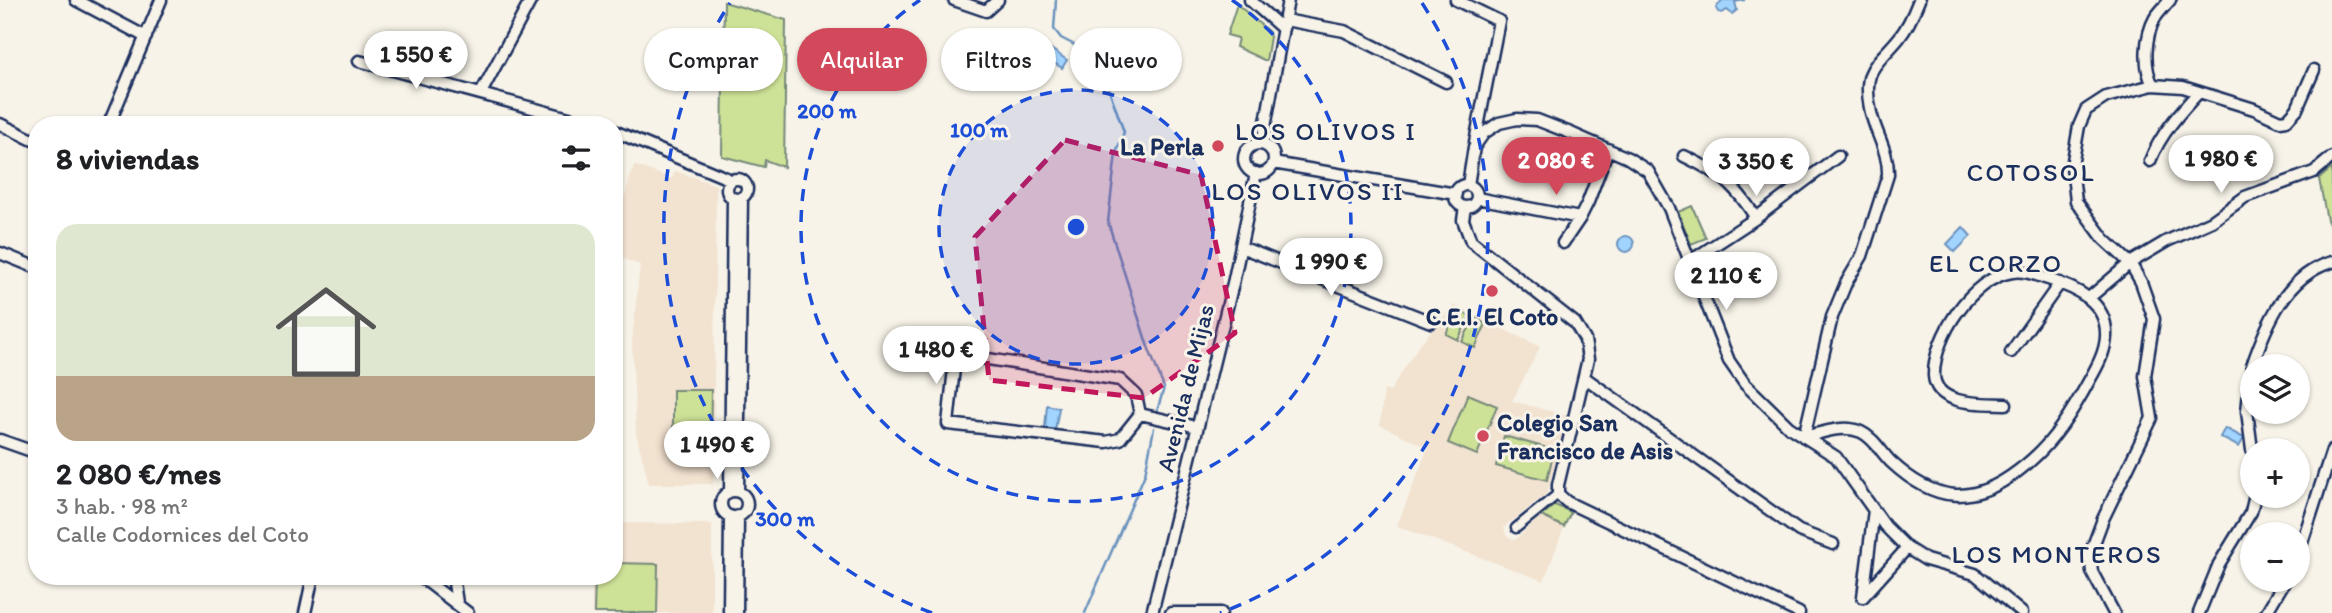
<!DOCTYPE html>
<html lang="es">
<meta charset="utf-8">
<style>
body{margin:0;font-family:Itim,sans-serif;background:#f2f2f2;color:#202124;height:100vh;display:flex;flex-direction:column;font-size:26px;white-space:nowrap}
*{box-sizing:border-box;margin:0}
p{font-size:23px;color:#757577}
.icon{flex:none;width:38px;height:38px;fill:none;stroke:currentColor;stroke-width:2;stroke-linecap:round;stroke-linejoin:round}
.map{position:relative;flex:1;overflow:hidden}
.sheet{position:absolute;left:28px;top:116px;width:595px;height:469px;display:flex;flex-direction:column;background:#fff;border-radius:28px;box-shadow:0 2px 5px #0004}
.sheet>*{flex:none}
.hud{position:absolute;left:644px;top:28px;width:665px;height:63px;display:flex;gap:14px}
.fabs{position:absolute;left:2240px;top:354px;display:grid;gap:14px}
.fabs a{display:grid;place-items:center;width:70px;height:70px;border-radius:50%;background:#fff;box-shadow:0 2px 5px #0004;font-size:35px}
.price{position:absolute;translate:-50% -60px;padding:0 16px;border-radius:24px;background:#fff;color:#222;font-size:23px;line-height:46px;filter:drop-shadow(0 2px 4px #0008)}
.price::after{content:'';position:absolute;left:50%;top:42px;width:21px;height:16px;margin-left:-10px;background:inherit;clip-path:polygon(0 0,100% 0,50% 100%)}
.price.on{background:#d1495b;color:#fff}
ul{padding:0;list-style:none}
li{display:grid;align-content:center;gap:14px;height:371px;padding:0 28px}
li span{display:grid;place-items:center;height:217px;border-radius:21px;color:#555}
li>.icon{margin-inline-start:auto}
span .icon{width:126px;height:126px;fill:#fffc;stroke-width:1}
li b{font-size:30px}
h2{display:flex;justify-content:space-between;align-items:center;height:84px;padding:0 28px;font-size:30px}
.chip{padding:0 24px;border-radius:32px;background:#fff;box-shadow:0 2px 5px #0004;font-size:24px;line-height:63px}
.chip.on{background:#d1495b;color:#fff}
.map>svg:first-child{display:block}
.built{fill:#f2e2d0}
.green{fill:#cee297;stroke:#74887a;stroke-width:2}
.water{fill:#a1d4fe;stroke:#6b92be;stroke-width:2}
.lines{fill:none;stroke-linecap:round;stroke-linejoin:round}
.stream{stroke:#6b92be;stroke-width:2.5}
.pedestrian-casing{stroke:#1b2f5e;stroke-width:13}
.minor-casing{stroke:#1b2f5e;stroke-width:15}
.pedestrian{stroke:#f7f3e8;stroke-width:8}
.minor{stroke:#f7f3e8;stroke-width:10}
.marked{fill:#c2185b;fill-opacity:0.2;stroke:#c2185b;stroke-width:5;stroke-dasharray:14 9;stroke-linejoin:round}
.ring{fill:none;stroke:#1d4ed8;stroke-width:3.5;stroke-dasharray:12 9}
.poi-dot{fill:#d1495b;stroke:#f7f3e8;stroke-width:2.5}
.labels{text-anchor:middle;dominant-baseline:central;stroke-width:6;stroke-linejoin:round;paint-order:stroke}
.poi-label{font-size:24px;font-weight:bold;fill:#1b2f5e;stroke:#f7f3e8;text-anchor:end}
.street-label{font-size:24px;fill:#1b2f5e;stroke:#f7f3e8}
.neighbourhood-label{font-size:26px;letter-spacing:2px;fill:#1b2f5e;stroke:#f7f3e8}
.centre{fill:#1d4ed8;stroke:#f7f3e8;stroke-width:3.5}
.ring-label{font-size:21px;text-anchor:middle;font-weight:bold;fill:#1d4ed8;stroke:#f7f3e8;stroke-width:6;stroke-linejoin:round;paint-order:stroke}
</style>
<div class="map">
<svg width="2332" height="613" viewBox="0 0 2332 613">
<rect width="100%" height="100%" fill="#f7f3e8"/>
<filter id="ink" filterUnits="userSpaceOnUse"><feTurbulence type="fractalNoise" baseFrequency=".0143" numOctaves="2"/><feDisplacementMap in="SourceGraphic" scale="14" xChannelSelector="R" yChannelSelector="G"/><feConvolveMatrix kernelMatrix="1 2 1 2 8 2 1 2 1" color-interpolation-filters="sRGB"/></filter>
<g filter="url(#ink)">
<path class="built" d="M 634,165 L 672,179 L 675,171 L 716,185 L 713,484 L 649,484 L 636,433 L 632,341 L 640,265 L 614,255 L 614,233 Z
M 1454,305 L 1540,347 L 1512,401 L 1568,416 L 1547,493 L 1515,519 L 1509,522 L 1504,528 L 1507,537 L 1515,540 L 1541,516 L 1564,527 L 1544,581 L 1397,526 L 1428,448 L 1380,425 L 1384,390 L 1390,391 L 1419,345 Z
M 614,523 L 712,524 L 712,613 L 592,613 L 592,576 L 614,576 Z"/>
<path class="green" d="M 724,2 L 786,20 L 784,167 L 765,160 L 764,167 L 722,156 Z
M 1237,4 L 1269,32 L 1270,37 L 1266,61 L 1236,47 L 1238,38 L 1227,35 Z
M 2332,168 L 2332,230 L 2327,220 L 2319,179 Z
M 1692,206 L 1706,238 L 1691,244 L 1678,212 Z
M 1457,310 L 1470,316 L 1458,340 L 1446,334 Z
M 1474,318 L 1486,324 L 1475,348 L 1462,342 Z
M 673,390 L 711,390 L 710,450 L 673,449 Z
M 1468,394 L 1497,406 L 1477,455 L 1448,443 Z
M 1504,436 L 1554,450 L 1547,480 L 1496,466 Z
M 1555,505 L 1571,512 L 1564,527 L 1541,516 Z
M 614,563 L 658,564 L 657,613 L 594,613 L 595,576 L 614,576 Z"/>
<path class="water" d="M 1722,0 L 1745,0 L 1735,2 L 1737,10 L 1732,14 L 1727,10 L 1722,13 L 1718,12 L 1716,8 Z
M 1149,38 L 1161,48 L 1148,63 L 1136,53 Z
M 1051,49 L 1067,60 L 1062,68 L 1045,57 Z
M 1963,227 L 1971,236 L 1955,252 L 1947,244 Z
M1618 244a8 8 0 1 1 16 0a8 8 0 1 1-16 0Z
M 1047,405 L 1059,408 L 1055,431 L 1045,428 Z
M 2225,428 L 2244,438 L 2239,447 L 2220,437 Z"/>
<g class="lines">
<path class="stream" d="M 1056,0 L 1054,29 L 1061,38 L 1088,52 L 1103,72 L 1124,132 L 1116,153 L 1108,222 L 1147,344 L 1164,388 L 1157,411
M 1085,613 L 1145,474 L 1154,428"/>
<defs>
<path id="pedestrian" d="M 1516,528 L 1558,494"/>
<path id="minor" d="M 76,0 L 146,37
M 954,0 L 986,11 L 998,0
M 1250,0 L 1283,29
M 1456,0 L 1499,21 L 1475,142
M 1919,0 C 1914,13 1908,27 1899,38 C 1877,65 1862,68 1870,108 C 1874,132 1889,150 1888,175 L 1862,256 L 1846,283 L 1832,317 L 1804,437 C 1822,433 1843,424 1861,432 C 1874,438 1881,452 1891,462 C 1933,501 1971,507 2018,471 C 2048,449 2066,422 2084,390 C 2093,373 2105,356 2106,337 C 2108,301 2075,288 2048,279 C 2036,275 2024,270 2012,272 C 1972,278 1933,337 1934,376 C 1936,407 1985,403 2006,404
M 1285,20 L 1344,31 L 1446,82
M 359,61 L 591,124
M 2153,85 C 2143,67 2145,36 2155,18 C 2159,12 2165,6 2170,0
M 481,93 L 531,0
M 0,124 L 37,142
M 109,124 L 161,0
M 614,131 L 731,180
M 1262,144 L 1288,0
M1244 159a15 15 0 1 1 30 0a15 15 0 1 1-30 0Z
M 1684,156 C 1721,174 1733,182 1756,218
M 2150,161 C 2160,135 2180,112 2199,92
M 1273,163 L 1456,194
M727 189a10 10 0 1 1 20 0a10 10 0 1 1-20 0Z
M 1468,185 L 1474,147 L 1484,133 L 1499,123 L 1517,119 L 1537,120 L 1573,134 L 1628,158 L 1648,171 L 1669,208 L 1729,361 L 1745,384 L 1789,427 L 1836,457 L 1885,526 L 1907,548 L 1926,560 L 1975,574 L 2022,613
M1455 196a11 11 0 1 1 22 0a11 11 0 1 1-22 0Z
M 1477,198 L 1580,218 L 1588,202 L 1608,149
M 1465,207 L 1463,220 L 1471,241 L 1575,323 L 1585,340 L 1588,359 L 1558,485 L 1558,494 L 1567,502 L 1799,613
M 1563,243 L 1580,218
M 1241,247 L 1431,322
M 0,253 L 37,268
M 1689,262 L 1756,218 L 1838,156
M 2089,298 L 2130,263 L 2167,241 L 2212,221 L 2245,197 L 2314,172 L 2332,157
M 2011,352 L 2060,283
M 963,355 L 1120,380 L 1136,395 L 1140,414 L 1120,439 L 1106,442 L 948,424 L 955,359 Z
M 2252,366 C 2266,325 2286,275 2332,262
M 2252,366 L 2247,411 L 2252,450
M 1584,377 L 1799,531 L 1833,544
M 1140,414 L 1197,427
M 0,440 L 37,453
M721 504a13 13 0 1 1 26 0a13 13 0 1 1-26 0Z
M 730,492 L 733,198
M 738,492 L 742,197
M 2298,555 L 2332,450
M 420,576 L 468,613
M 453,576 L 457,603
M 1863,597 L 1874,510
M 1863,597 L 1907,548
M 305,613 L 313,576
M 729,613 L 730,516
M 737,613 L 738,516
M 1152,613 L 1234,279 L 1256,173
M 1171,613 L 1221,613
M 2114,613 L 2092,572 L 2090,554 L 2103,519 L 2152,418 L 2145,376 L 2154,319 L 2141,282 L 2130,263 L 2104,239 L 2076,201 L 2072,166 L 2079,126 L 2086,110 L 2106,97 L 2153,85 L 2183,87 L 2254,109 L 2280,121 L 2287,120 L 2297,109 L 2314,70
M 2199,613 L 2219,564 L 2251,512 L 2255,495
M 2266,613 L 2286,579"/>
</defs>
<use href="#pedestrian" class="pedestrian-casing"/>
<use href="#minor" class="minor-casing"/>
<use href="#pedestrian" class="pedestrian"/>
<use href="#minor" class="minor"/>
</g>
</g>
<path class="marked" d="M 1065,140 L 1201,175 L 1235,333 L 1144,398 L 989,380 L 975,237 Z"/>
<circle cx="1076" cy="227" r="137" fill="#1d4ed8" fill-opacity=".12"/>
<g class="ring">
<circle cx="1076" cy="227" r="137"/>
<path d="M1232 0A275 275 0 1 1 920 0"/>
<path d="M932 613A412 412 0 0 1 730 3M1422 3A412 412 0 0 1 1220 613"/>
</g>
<g class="poi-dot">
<circle cx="1218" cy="146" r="7"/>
<circle cx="1492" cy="291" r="7"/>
<circle cx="1483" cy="436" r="7"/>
</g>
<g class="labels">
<g class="poi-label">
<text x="1204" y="146">La Perla</text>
<text x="1492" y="316" text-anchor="middle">C.E.I. El Coto</text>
<text x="1497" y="422" text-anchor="start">Colegio San<tspan x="1497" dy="28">Francisco de Asis</tspan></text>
</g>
<g class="street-label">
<text transform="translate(1185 388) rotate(-76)">Avenida de Mijas</text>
</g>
<g class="neighbourhood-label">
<text x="1326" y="131">LOS OLIVOS I</text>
<text x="2031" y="172">COTOSOL</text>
<text x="1308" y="191">LOS OLIVOS II</text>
<text x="1996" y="263">EL CORZO</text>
<text x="2057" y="554">LOS MONTEROS</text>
</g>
</g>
<circle cx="1076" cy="227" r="10" class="centre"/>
<g class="ring-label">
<text x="827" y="118">200 m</text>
<text x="979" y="137">100 m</text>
<text x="785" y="526">300 m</text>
</g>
</svg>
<div class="fabs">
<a><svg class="icon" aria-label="layers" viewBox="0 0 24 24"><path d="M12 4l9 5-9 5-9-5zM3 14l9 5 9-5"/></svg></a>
<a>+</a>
<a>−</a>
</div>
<b class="price" style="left:416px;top:91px">1 550 €</b>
<b class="price" style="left:2221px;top:195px">1 980 €</b>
<b class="price on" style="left:1556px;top:197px">2 080 €</b>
<b class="price" style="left:1756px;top:198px">3 350 €</b>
<b class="price" style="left:1331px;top:298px">1 990 €</b>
<b class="price" style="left:1726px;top:312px">2 110 €</b>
<b class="price" style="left:936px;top:386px">1 480 €</b>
<b class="price" style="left:717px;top:481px">1 490 €</b>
<div class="hud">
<a class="chip">Comprar</a>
<a class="chip on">Alquilar</a>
<a class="chip">Filtros</a>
<a class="chip">Nuevo</a>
</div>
<section class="sheet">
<h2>8 viviendas<svg class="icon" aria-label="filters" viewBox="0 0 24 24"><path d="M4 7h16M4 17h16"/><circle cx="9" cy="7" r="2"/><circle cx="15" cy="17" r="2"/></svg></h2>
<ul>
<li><span style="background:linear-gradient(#dfe7d0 70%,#b9a48a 0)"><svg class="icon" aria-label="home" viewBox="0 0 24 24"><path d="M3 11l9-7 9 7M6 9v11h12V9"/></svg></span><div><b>2 080 €/mes</b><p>3 hab. · 98 m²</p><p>Calle Codornices del Coto</p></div></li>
</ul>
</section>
</div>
